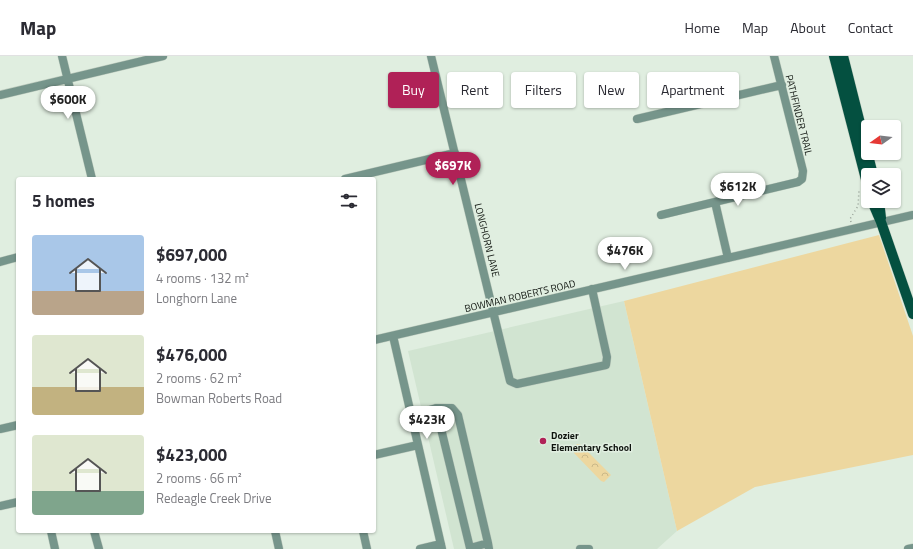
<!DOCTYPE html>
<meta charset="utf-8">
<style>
body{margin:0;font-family:"Titillium Web",sans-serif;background:#f2f2f3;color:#2b2b33;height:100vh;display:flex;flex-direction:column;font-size:15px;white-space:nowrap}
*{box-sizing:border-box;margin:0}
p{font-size:13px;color:#7c7c81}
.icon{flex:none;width:22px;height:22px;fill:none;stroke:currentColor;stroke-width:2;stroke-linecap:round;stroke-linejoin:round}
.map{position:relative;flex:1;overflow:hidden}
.sheet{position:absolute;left:16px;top:121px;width:360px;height:356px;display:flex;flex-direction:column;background:#fff;border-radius:4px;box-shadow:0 1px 3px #0004}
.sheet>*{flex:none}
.hud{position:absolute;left:388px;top:16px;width:380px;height:36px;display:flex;gap:8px}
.needle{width:26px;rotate:256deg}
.controls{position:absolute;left:861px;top:64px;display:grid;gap:8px}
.controls a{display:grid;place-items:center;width:40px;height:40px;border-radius:4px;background:#fff;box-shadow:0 1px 3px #0004;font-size:20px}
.price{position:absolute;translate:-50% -34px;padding:0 9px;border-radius:14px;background:#fff;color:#222;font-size:13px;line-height:26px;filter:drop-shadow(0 1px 2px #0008)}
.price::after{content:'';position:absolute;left:50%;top:24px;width:12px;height:9px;margin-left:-6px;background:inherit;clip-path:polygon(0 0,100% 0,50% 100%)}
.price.selected{background:#b02157;color:#fff}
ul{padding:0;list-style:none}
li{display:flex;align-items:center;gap:12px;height:100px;padding:0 16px}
li span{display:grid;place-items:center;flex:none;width:112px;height:80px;border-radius:4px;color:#555}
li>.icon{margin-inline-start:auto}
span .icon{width:48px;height:48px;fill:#fffc;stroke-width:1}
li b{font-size:17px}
h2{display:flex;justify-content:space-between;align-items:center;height:48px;padding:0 16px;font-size:17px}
.chip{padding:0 14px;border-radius:4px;background:#fff;box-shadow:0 1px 3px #0004;font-size:14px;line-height:36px}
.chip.selected{background:#b02157;color:#fff}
header{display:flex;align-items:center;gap:24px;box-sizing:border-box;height:56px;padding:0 20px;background:#fff;border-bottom:1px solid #e1e1e2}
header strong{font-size:19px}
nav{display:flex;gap:22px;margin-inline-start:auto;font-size:14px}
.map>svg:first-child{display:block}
.built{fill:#d1e4d1}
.grass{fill:#edd79f}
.park{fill:url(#park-crowns)}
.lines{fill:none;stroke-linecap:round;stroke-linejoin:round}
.minor-casing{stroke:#becbbe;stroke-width:9}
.major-casing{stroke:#becbbe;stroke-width:11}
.path{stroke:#98a298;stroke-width:1.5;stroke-dasharray:1 3;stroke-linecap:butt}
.minor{stroke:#76958b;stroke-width:8}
.major{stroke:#045040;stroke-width:10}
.poi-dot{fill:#b02157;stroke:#e0eee0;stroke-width:1.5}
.labels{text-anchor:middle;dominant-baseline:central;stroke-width:3;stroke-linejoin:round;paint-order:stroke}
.street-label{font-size:10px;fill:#0e130e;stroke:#e0eee0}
.poi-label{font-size:10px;font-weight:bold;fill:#0e130e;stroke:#e0eee0;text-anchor:start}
</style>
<header>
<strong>Map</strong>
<nav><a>Home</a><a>Map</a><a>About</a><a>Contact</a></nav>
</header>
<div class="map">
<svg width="913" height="493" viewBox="0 0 913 493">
<defs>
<pattern id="park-crowns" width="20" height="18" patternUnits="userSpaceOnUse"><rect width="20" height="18" fill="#edd79f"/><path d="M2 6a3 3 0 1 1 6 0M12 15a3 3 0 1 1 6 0" fill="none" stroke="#cab888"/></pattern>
</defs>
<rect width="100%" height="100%" fill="#e0eee0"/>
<path class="built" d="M 624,245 L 677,475 L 657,493 L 454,493 L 408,295 Z"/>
<path class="grass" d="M 879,179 L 913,280 L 913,399 L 755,431 L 677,475 L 624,245 Z"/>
<path class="park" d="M 577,388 L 580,388 L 611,419 L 604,426 L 601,425 L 574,397 L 574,391 Z"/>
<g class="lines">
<defs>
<path id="minor" d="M 62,0 L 92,123
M 431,0 L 510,325 L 517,328 L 606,309 L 607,301 L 592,233
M 0,39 L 163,0
M 637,63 L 782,29
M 345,123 L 455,97
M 715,146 L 728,202
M 661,159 L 798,126 L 802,123 L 803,115 L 774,0
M 0,206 L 18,201
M 393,280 L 442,493
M 374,284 L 913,159
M 436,352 L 452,352 L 458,359 L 488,487
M 411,359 L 436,352 L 470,492 L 488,487 L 489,493
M 0,373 L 18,369
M 374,399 L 418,389
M 0,450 L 18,446
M 51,475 L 55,493
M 94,475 L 99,493
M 275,475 L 279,493
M 363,475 L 367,493
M 420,493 L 441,488
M 580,493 L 589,493
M 908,493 L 913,492"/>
<path id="major" d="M 834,0 L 868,131
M 843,0 L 873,119
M 872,145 L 881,166 L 913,258
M 879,145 L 881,162"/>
</defs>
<use href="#minor" class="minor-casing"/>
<use href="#major" class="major-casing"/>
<path class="path" d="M 851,166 L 850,163 L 858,150 L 859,134"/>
<use href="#minor" class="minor"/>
<use href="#major" class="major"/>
</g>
<circle class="poi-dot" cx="543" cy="385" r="4"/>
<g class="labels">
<g class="street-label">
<text transform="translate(799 59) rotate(76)">PATHFINDER TRAIL</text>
<text transform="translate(487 184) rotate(76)">LONGHORN LANE</text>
<text transform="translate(520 240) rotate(-13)">BOWMAN ROBERTS ROAD</text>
</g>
<g class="poi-label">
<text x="551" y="379">Dozier<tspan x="551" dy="12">Elementary School</tspan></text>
</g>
</g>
</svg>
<div class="controls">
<a><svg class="needle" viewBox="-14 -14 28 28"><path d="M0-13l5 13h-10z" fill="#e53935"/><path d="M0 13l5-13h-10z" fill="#7c7c81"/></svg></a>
<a><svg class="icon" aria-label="layers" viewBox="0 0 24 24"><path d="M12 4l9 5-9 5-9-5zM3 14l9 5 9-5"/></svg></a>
</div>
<b class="price" style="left:68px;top:64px">$600K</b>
<b class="price selected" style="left:453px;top:130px">$697K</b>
<b class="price" style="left:738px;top:151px">$612K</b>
<b class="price" style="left:625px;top:215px">$476K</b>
<b class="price" style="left:427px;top:384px">$423K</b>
<div class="hud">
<a class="chip selected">Buy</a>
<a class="chip">Rent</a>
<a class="chip">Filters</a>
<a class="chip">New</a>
<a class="chip">Apartment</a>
</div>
<section class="sheet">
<h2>5 homes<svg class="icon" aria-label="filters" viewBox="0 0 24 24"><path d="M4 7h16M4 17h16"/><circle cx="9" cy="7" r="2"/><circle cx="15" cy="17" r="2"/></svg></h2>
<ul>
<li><span style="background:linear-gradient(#a9c7e8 70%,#b9a48a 0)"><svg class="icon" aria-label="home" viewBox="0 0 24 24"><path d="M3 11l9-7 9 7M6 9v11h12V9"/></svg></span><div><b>$697,000</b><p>4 rooms · 132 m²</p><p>Longhorn Lane</p></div></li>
<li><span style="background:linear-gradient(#dfe7d0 65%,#c2b280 0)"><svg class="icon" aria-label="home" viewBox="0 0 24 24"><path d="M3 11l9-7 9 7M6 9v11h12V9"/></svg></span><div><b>$476,000</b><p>2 rooms · 62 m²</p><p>Bowman Roberts Road</p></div></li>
<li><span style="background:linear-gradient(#dfe7d0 70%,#7fa58c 0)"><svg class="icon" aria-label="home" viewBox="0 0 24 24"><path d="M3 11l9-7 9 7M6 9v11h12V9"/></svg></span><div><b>$423,000</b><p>2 rooms · 66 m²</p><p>Redeagle Creek Drive</p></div></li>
</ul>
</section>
</div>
